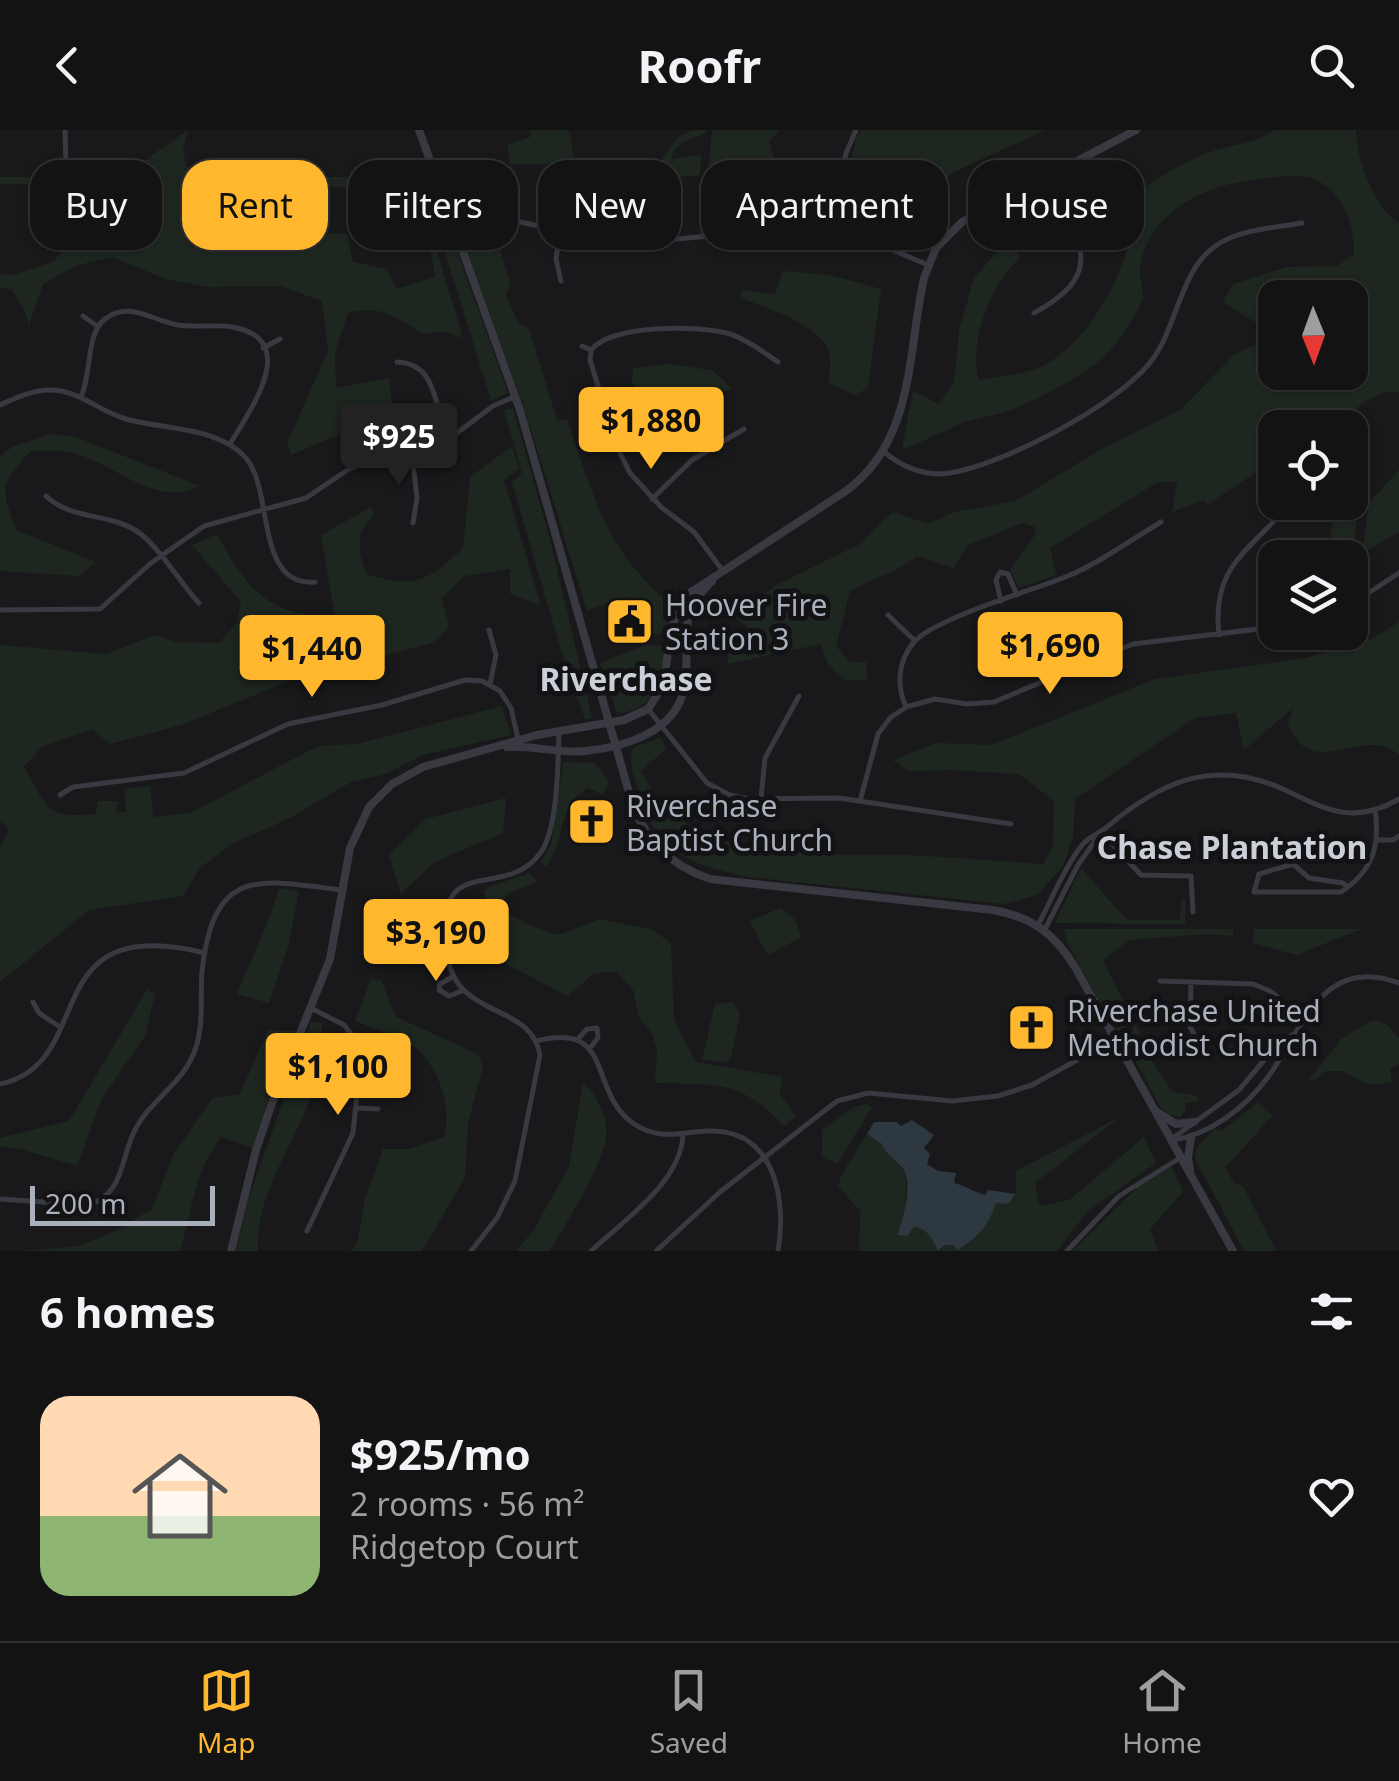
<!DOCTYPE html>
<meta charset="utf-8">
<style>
body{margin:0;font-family:"Noto Sans",sans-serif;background:#202022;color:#f1f3f6;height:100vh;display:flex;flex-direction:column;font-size:38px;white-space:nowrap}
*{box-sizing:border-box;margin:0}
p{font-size:32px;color:#9d9ea0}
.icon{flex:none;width:55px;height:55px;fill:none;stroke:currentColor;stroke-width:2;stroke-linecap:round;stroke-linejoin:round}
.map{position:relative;height:1121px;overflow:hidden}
.drawer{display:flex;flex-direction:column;background:#131314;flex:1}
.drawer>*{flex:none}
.top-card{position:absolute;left:30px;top:30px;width:1340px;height:90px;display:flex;gap:20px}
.needle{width:65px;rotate:179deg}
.buttons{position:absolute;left:1258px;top:150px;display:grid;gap:20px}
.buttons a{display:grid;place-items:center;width:110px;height:110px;border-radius:20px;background:#131314;box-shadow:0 2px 8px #0004,0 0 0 2px #323234;font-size:50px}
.scale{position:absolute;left:30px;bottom:25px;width:185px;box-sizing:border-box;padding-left:10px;border:5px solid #aaafbc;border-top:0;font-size:28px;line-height:35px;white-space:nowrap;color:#aaafbc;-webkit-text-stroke:8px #131316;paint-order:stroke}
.price{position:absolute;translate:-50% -85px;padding:0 22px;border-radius:10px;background:#ffb72d;color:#111;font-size:32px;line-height:65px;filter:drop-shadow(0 2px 5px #0008)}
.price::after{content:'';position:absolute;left:50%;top:60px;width:30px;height:22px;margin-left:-15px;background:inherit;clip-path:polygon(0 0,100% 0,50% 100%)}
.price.active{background:#222;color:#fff}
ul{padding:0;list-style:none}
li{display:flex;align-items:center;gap:30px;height:250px;padding:0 40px}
li span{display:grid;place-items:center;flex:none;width:280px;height:200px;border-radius:30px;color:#555}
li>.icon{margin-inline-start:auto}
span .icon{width:120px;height:120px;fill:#fffc;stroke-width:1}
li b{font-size:42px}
h2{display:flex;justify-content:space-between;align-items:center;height:120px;padding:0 40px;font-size:42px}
.chip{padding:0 35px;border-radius:30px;background:#131314;box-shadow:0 2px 8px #0004,0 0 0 2px #323234;font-size:35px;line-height:90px}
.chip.active{background:#ffb72d;color:#111}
header{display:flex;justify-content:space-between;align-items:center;height:130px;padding:0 40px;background:#131314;font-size:45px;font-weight:700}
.dock{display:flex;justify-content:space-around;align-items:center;height:140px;border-top:2px solid #323234;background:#131314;font-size:28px;color:#9d9ea0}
.dock a{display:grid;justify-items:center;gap:5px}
.dock .active{color:#ffb72d}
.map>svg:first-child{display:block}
.green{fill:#1e271f;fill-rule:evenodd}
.water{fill:#2d3841}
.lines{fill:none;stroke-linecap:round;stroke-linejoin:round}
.minor{stroke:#393a41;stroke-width:5}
.tertiary{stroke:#393a41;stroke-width:8}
.labels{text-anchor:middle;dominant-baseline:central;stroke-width:10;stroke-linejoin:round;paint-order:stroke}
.poi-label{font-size:30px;fill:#aaafbc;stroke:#131316;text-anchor:start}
.neighbourhood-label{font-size:32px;font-weight:bold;fill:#cbcfd7;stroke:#131316}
</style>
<header><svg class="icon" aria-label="back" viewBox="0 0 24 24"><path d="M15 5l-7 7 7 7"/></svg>Roofr<svg class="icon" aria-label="search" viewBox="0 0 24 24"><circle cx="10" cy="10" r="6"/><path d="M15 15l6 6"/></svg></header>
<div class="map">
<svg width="1399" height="1121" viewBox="0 0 1399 1121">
<rect width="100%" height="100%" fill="#19191b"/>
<path class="green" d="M 188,0 L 183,20 L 187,37 L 222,47 L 406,47 L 407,58 C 383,64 342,56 316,56 L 309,102 L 347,104 L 353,132 L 387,139 L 397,159 L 435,147 L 430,119 L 436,118 L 463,208 L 444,201 L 423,204 C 398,187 378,174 348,183 L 335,222 L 336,258 L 389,248 L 394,290 L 349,300 L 291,325 L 287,313 L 328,221 L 322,171 L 280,156 L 207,157 L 165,149 L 112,127 L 78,135 L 43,154 L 29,195 L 24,178 L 11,159 L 0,158 L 0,144 L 13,145 L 53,132 L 74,107 L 111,97 L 107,72 L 79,55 L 0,54 L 0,47 L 121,47 Z
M 530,0 L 569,0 L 575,34 L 510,34 L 507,15 L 530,7 Z
M 693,0 L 706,0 L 706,3 L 686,11 L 673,21 L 672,29 L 701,25 L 700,46 L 649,47 L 678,7 Z
M 712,0 L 780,0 L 769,11 L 778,45 L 708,46 Z
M 862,0 L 1045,0 L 952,43 L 917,81 L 897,88 L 870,77 L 857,94 L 840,86 L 856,8 Z
M 1274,0 L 1356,0 C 1356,27 1374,79 1399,93 L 1399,262 C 1373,259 1355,278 1342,297 L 1275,298 L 1275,330 L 1208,374 L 1203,370 L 1172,382 L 1177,352 L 1158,352 L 1050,418 L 1056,445 L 1019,458 L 1010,439 L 1035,405 L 1035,397 L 1022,393 L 967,415 L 954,438 L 917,426 C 897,443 873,448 850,461 L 836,516 L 850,532 L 866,532 L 867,549 L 846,551 L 828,535 L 821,514 L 728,534 L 727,516 L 745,510 L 746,496 L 734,486 L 778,454 L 858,415 L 893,382 L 928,394 L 954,382 L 1016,371 L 1103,318 L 1181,279 L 1234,225 L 1263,211 L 1259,195 L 1223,172 L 1233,154 L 1287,137 L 1337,136 L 1354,124 C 1354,96 1346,67 1320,52 C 1303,41 1274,47 1254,50 C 1204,55 1151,81 1140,135 C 1138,145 1143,155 1143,165 C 1142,180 1114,218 1102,229 C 1086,243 1037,270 1016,278 C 996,287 971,287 951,298 C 934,306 920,313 902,319 L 913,261 L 939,274 L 954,252 L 959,201 L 974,148 L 997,122 L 1014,117 L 1020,128 C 991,152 968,213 979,250 C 1000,246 1030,244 1048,233 C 1095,206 1140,120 1133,66 C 1158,47 1190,28 1220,19 C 1238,13 1259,13 1274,0 ZM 1275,168 L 1350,168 L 1350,242 L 1275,242 Z
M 795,48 L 793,74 L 738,75 L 737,100 L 700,104 L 702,68 L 698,54 Z
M 437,66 L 508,263 L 491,270 L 428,68 Z
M 494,98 L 510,154 L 506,166 L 518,192 L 529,199 L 557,290 L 567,290 C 595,368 605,421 672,475 L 664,504 L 647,504 L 653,484 C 634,455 613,472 587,481 L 524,277 L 468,124 C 469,105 477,103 494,98 Z
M 783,141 L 830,145 L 881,159 L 868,258 L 855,265 L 828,253 C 830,241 833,225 825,214 C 810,191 764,177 740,168 L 742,160 L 775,164 Z
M 667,234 L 712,240 L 732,258 L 697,272 L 651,301 L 632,252 L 633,238 Z
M 513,278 L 550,409 L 592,588 L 585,589 L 566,538 L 512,352 L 522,343 L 504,280 Z
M 51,304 L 76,307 L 200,356 C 154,379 115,332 72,323 C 59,320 44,321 31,321 C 0,354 0,356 16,400 L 96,432 L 79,446 L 0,441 L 0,326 L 12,317 Z
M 512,316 L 519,339 L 504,350 L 541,476 L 510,463 L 510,439 L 464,446 L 442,468 L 449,498 L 432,513 L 289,551 L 181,595 L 110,614 L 92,599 L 42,617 L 24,637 C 48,678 45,689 96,684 L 98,671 L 118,671 L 116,682 L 126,682 L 124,659 L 150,656 L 153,687 L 190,683 L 318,616 L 357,614 L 502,576 L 511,605 L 426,624 L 386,644 L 351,652 L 292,687 L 232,714 L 200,738 L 183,766 L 89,780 L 0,852 L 0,717 L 9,699 L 0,691 L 0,515 L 107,524 L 154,505 L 176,512 L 219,513 L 236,494 L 241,472 L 192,415 L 217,404 C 246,459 270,488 335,486 L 321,405 L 371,377 L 374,385 C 353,401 359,423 366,444 C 415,458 426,453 463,418 L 470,347 Z
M 1399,340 L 1399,402 L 1362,423 L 1369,373 Z
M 1350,365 L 1359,374 L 1350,445 L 1350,428 L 1327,427 L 1336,373 L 1350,372 Z
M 1399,492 L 1399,624 C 1392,620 1384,615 1377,615 C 1338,614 1308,642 1288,593 L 1293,578 L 1244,620 L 1236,583 L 1195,588 L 1075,669 L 1073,707 L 1063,736 L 1037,765 L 1004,774 L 749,747 C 692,735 656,724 639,663 C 635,649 628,633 633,618 L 661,607 L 666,619 L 641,641 C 686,737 815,723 904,725 C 951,727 997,731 1043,734 L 1053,715 L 1054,671 L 1019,644 L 953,640 L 908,641 L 893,630 L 936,613 L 991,615 L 1155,549 L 1306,528 L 1372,509 Z
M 646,515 L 664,516 C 663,548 654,583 617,583 L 600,533 Z
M 563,632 L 595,633 L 609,652 L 603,665 L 589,658 C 556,673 568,708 546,737 L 541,732 L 551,715 Z
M 506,668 L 503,703 L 434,732 L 401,764 L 389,725 L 426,689 Z
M 1081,738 L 1127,790 L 1180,790 L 1181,770 L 1186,770 L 1185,794 L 1055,793 Z
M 530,743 L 537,752 L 507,764 L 500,777 L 526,794 L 558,805 L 600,789 L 653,800 L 671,813 L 674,890 L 696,932 L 782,947 L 780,965 L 796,987 L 784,996 C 740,949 716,955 655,953 L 657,920 L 651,901 L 639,888 L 633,860 L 616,841 L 593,844 L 568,866 L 497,829 L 455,794 L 458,782 L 478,791 L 487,778 L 484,761 L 491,756 Z
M 279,758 L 299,761 L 288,817 L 269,873 L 237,864 C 252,827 268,797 279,758 Z
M 780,778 L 795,789 L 801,807 L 771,824 L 766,823 L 750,791 Z
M 1064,799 L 1233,799 L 1233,806 L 1206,804 L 1129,810 L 1103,830 L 1140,904 L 1126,914 L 1122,909 L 1134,899 L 1132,894 L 1117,904 L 1067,812 Z
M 1254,799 L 1361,799 L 1297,825 L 1253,813 Z
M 371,849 L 381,850 L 396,887 L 478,924 L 483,937 L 468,993 L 465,1048 L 422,1121 L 350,1121 L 357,1113 L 365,1069 L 383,1019 L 409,1019 L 444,1007 C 453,976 437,928 406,911 C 391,903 371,898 355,891 Z
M 147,860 L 155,864 L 145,906 L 102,968 L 77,1036 L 21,1019 L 0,1017 L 0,1008 L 69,991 Z
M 733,872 L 740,884 L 731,928 L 727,932 L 702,930 L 715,874 Z
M 1373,890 L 1386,894 L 1399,908 L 1399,934 L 1390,939 L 1392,952 L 1368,955 L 1343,941 L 1326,941 L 1316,949 L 1309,950 L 1341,909 Z
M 311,892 L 322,893 C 321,911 322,932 317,949 C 301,1008 255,1058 258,1121 L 236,1121 L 249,1067 Z
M 268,900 L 297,901 L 270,964 L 253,1018 L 221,1007 C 194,1042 192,1081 180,1121 L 22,1121 L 78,1116 L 112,1103 L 152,1079 L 173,1025 L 213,968 L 240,964 Z
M 1128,917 L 1143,918 L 1172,961 L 1197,966 L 1199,971 L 1185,973 L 1186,980 L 1180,987 L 1168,984 L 1161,978 Z
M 583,952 C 597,965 609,988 606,1008 C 601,1039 566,1093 550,1121 L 516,1121 L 533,1101 L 569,1036 Z
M 1258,972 L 1273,985 L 1225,1038 L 1235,1054 L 1243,1056 L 1276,1121 L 1244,1121 L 1195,1028 L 1196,1019 L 1214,999 L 1222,1001 Z
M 865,974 L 872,977 L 837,1034 L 822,1027 L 822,1000 L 854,977 Z
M 1120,987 L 1035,1053 L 1039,1076 L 1069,1070 L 1144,1007 L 1156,1033 L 1088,1081 L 1057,1121 L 940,1121 L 945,1115 L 954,1115 L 996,1073 L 1013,1070 L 1016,1064 L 1016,1041 Z
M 867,1004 L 883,1014 C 886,1028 902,1033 905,1045 C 909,1065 901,1082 909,1102 L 914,1097 C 928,1099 932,1109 938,1121 L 859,1121 L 860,1081 L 838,1056 L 842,1044 Z
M 1172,1037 L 1183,1062 L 1150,1099 L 1158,1121 L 1072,1121 L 1140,1055 Z"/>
<path class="water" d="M 912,990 L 934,1005 L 924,1018 L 930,1024 L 927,1034 L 938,1041 L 956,1043 L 954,1053 C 966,1056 974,1062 985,1065 L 988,1060 L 1016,1064 L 1008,1074 L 996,1073 C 988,1096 979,1107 957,1120 L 954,1115 L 945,1115 L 938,1121 C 932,1109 928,1099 914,1097 L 907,1106 L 897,1105 C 904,1088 913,1055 903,1039 C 897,1030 886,1026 882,1014 L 867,1004 L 874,992 L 897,992 L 901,996 Z"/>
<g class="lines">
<path class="minor" d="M 65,0 L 66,37
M 832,84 L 872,111 L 928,135
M 560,101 L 556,129 L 561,151
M 456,103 L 505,89 L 580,104 L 630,104 L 677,109 L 740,103 L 786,107 L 804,105 L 825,93 L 835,79 L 846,23 L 856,0
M 1034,183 C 1111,142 1077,107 1046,47
M 83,186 L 97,196
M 582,216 L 591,220
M 263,218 L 280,209
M 591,220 L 590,230 L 617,317 L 630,343 L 661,377 L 694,402 L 723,441
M 591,220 C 611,194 700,195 730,204 C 748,210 763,222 778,232
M 397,232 C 441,234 431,281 452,308
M 81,267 C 92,242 86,203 105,189 C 129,170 153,191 178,195 C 196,198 214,194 232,197 C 303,209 249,282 230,314
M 0,275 C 16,268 34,259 52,260 C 79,261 98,280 123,288 C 161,300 219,296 246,328 C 274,361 255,457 315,452
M 884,322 C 900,335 918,344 940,344 C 994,341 1120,274 1152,230 C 1177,197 1180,142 1214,117 C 1238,99 1274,98 1302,93
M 412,325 L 417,368 L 413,393
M 46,366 C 71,390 107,383 135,400 C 158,414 179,452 199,473
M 652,369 L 692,330 L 744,299
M 1001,471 L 996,450 L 1000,442 L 1008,444 L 1017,465
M 1350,475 L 1399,443
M 0,480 L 100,479 L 151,433 L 204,396 L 306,368 L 349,339 L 368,331 L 434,320 L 493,276 L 516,266
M 888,485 L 915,511
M 489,500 L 496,525 L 490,554
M 1219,505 C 1212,443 1240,427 1280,385
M 906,577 C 896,555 898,531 914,512 C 935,488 1034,460 1068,446 C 1101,432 1131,410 1161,392
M 648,579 L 707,653 L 730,665 L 749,669 L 839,668 L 1011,694
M 60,665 L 73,657 L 184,643 L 288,594 L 382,575 L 465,550 L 482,551 L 500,561 L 511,578 L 518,609
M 761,669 L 765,628 L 799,566
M 860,671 L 878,604 L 890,588 L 906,577 L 935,569 L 967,574 L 994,572 L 1133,514 L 1275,497
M 1101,702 L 1141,745 L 1191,746 L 1193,782
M 1379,710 L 1393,710 L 1399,706
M 1348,757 L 1343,753 L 1309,748 L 1293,734 L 1259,744 L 1254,762 L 1341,762 C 1374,740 1380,715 1375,679
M 1038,795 C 1051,771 1066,734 1083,714 C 1090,706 1099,704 1107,697 C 1161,651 1214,628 1283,659 C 1325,679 1353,696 1399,669
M 1045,799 L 1078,735 L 1100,704
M 452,847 L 440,854 L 439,860 L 449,866 L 462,861
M 1160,851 L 1253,854 L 1270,861 L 1303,888
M 1191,852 L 1190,896 L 1197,911
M 33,872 L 39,883 L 60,897
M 578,909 L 587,899 L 597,898 L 598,908 L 590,918
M 537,911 C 616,891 587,962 634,994 C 660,1011 681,1002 708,1001 C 775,998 787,1070 778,1121
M 0,954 C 100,933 33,781 205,823
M 357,978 L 378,979
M 1173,1008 L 1239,960 L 1276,916 L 1292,905
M 1173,1010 C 1210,1005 1246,977 1268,947 C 1303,899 1322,824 1399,853
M 0,1069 L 88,1075 C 124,1064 120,1031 134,1002 C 149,970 186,952 196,917 C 204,893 200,866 202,841 C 214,735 259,750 342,760
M 307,1101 L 353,1003 L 360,935 L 356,910 L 344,895 L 311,878
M 471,1121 L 497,1088 L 515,1051 L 540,925 C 531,871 456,891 447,824 C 432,715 504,775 541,722 C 558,698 558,632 559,601
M 591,1121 C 624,1090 681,1052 683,1005
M 656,1121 L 720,1062 L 837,971 L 868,963 L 952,971 L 998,966 L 1032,955 L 1115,909
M 1067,1121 L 1119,1066 L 1180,1028"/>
<path class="tertiary" d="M 419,0 L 520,280 L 632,673 C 647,712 670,735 710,749 L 993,780 C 1032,787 1054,803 1075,837 L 1233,1121
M 507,617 C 533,615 558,624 585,621 C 623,617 675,603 684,559 C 693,514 672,489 712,451
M 1157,982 L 1176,994 L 1194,992
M 1190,1040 L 1188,1028 L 1191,1007
M 231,1121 L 256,1020 L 272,973 L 330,829 L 350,718 L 369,677 L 392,654 L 423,637 L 537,605 L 624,590 L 648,579 L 664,554 L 671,497 L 688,464 L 846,361 C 915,310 907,224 924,148 L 936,118 L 962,92 L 1136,0"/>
</g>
<defs>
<symbol id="civic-square" viewBox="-11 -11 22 22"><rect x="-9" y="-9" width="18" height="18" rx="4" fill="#ffb72d" stroke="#131316"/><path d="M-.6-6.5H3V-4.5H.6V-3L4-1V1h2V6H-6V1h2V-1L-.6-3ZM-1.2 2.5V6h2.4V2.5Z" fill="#111"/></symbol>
<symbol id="church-square" viewBox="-11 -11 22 22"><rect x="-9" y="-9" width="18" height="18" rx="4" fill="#ffb72d" stroke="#131316"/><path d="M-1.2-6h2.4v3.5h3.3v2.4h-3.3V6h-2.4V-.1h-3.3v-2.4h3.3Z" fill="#111"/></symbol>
</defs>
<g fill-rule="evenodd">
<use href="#civic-square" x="602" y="464" width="55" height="55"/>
<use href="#church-square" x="564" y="664" width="55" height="55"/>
<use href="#church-square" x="1004" y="870" width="55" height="55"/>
</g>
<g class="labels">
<g class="poi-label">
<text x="665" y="474">Hoover Fire<tspan x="665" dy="34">Station 3</tspan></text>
<text x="626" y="675">Riverchase<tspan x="626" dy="34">Baptist Church</tspan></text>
<text x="1067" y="880">Riverchase United<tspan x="1067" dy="34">Methodist Church</tspan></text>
</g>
<g class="neighbourhood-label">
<text x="626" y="548">Riverchase</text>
<text x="1232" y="716">Chase Plantation</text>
</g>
</g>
</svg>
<div class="buttons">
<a><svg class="needle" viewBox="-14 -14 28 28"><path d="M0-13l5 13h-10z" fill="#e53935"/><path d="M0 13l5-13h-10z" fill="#9d9ea0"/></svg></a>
<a><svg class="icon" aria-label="locate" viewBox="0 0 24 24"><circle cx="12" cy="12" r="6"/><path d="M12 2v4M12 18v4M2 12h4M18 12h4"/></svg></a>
<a><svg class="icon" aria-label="layers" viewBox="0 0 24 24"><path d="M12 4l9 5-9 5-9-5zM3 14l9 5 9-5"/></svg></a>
</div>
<div class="scale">200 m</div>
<b class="price" style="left:651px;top:342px">$1,880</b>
<b class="price active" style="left:399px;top:358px">$925</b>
<b class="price" style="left:1050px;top:567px">$1,690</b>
<b class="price" style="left:312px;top:570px">$1,440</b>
<b class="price" style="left:436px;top:854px">$3,190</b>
<b class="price" style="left:338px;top:988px">$1,100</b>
<div class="top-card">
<a class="chip">Buy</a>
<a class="chip active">Rent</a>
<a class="chip">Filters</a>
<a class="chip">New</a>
<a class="chip">Apartment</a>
<a class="chip">House</a>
</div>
</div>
<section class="drawer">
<h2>6 homes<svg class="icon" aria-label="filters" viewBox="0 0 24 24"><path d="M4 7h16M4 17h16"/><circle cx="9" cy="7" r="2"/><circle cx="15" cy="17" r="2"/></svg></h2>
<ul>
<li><span style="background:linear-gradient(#ffd9b3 60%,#8fb573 0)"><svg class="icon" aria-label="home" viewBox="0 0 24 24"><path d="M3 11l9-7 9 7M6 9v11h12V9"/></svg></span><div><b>$925/mo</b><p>2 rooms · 56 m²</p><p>Ridgetop Court</p></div><svg class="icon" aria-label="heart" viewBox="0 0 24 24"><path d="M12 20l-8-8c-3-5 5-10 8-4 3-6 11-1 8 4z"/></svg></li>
</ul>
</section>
<nav class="dock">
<a class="active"><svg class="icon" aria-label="map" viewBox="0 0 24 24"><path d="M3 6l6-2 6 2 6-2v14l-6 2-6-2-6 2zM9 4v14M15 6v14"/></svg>Map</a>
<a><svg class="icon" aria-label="saved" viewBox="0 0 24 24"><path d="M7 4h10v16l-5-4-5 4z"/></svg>Saved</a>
<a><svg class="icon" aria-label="home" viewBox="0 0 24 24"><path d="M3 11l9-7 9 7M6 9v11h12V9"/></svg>Home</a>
</nav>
